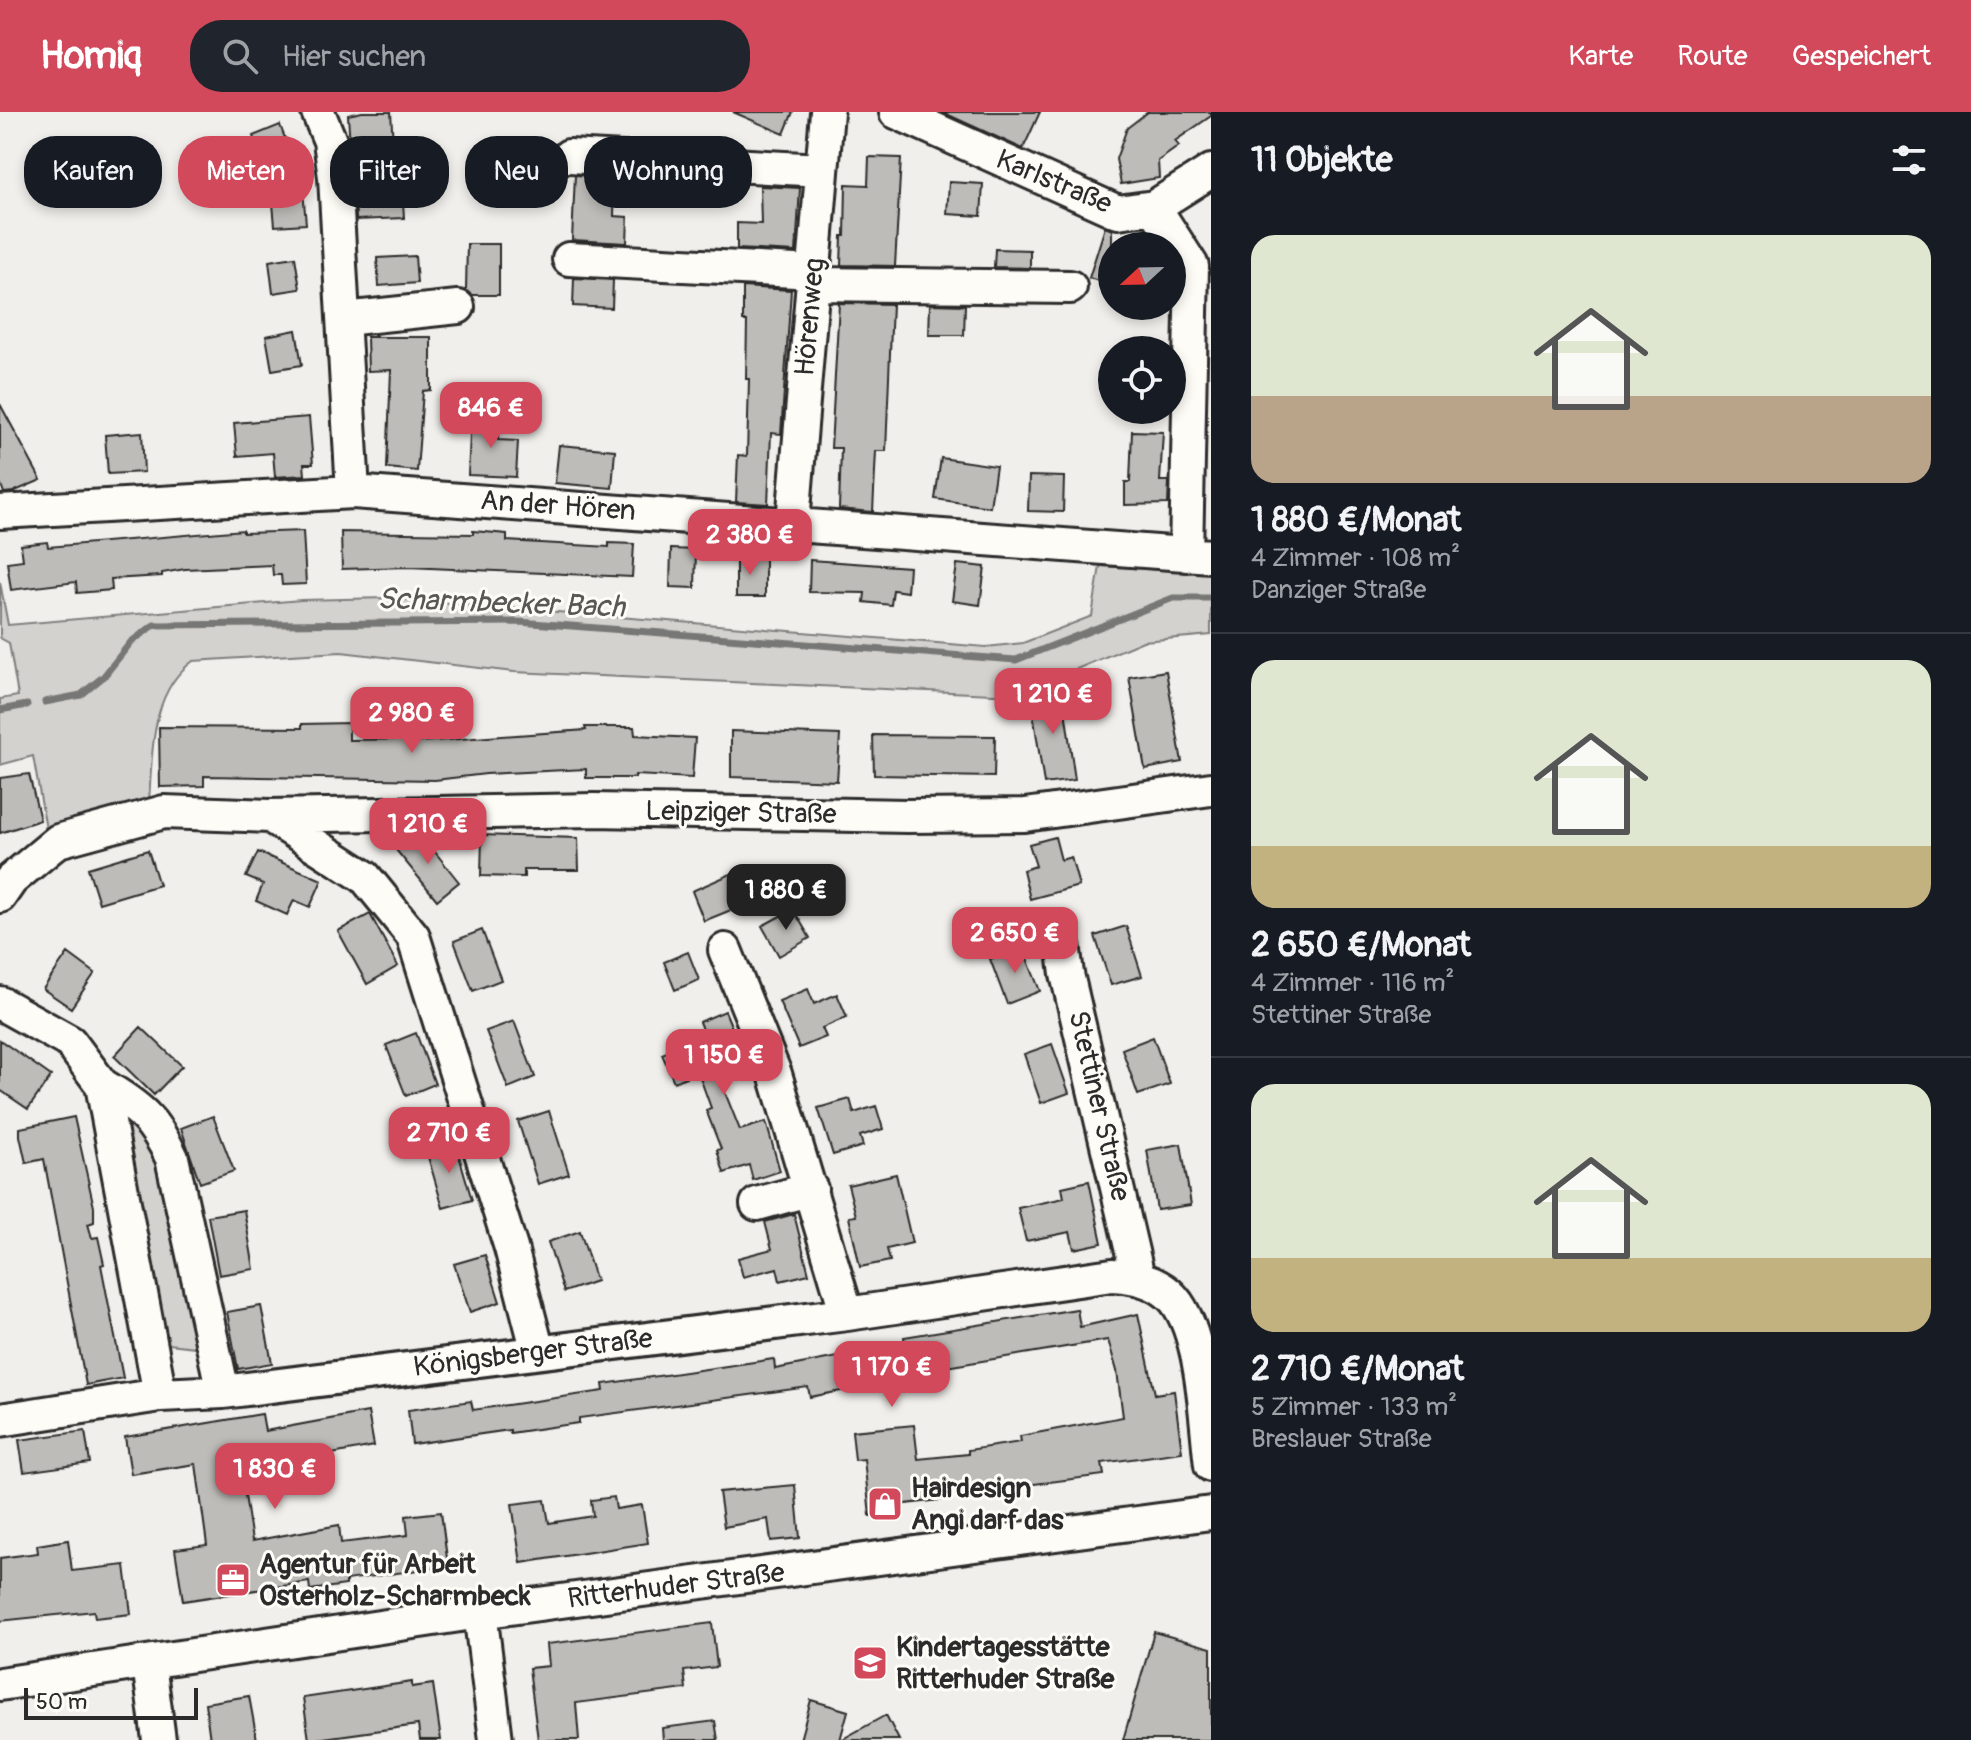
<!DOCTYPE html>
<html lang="de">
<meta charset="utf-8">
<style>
body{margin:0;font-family:Pangolin,sans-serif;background:#20242c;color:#f1f3f6;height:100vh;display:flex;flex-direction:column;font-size:30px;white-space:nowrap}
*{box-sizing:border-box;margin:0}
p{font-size:26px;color:#9ea1a6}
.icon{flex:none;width:44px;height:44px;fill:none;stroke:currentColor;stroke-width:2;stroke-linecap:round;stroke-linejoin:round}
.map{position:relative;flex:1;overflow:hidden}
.drawer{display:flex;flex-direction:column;background:#171b24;width:760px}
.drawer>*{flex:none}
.guide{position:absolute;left:24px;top:24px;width:760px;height:72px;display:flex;gap:16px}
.needle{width:52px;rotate:248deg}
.tools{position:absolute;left:1098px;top:120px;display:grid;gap:16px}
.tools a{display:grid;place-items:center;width:88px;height:88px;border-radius:50%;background:#171b24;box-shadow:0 4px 12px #0003;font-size:40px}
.scale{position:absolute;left:24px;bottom:20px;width:174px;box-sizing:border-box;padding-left:8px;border:4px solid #2b2b2b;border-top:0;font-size:22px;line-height:28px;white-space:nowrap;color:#2b2b2b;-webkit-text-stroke:6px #fdfcf7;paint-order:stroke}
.price{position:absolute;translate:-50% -68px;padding:0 18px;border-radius:16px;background:#d1495b;color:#fff;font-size:26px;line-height:52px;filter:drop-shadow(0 2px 4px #0008)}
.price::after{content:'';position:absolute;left:50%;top:48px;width:24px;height:18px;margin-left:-12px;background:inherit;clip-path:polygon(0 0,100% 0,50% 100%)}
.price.active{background:#222;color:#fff}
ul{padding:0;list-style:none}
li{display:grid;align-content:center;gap:16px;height:424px;padding:0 40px}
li+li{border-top:2px solid #363941}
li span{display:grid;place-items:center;height:248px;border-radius:24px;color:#555}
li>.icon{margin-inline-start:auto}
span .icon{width:144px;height:144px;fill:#fffc;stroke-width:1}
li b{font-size:34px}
h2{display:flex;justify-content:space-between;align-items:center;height:96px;padding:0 40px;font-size:34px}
.tag{padding:0 28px;border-radius:32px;background:#171b24;box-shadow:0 4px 12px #0003;font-size:28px;line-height:72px}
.tag.active{background:#d1495b;color:#fff}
header{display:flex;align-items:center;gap:48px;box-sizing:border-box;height:112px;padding:0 40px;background:#d1495b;color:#fff}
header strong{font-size:38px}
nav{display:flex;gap:44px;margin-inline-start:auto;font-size:28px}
.search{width:560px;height:72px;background:#20242c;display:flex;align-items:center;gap:20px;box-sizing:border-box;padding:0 28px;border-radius:32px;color:#9ea1a6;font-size:30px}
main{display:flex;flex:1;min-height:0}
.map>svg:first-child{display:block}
.green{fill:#d3d2cf;stroke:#7f7e7d;stroke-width:2}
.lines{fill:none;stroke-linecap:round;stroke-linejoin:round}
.stream{stroke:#777775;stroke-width:7}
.building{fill:#bdbcb8;stroke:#2b2b2b;stroke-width:2}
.minor-casing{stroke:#2b2b2b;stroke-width:38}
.minor{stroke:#fdfcf7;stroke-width:32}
.labels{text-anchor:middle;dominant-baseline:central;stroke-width:6;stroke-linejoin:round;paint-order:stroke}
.street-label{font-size:28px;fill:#2b2b2b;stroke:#fdfcf7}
.poi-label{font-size:28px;font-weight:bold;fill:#2b2b2b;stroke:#fdfcf7;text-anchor:start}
.water-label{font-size:30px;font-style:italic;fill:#575756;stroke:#fdfcf7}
</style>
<header>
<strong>Homiq</strong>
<div class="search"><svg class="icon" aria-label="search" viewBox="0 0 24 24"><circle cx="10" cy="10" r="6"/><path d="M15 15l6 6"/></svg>Hier suchen</div>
<nav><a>Karte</a><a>Route</a><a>Gespeichert</a></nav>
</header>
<main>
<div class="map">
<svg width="1211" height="1628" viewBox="0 0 1211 1628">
<rect width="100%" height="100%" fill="#f0efeb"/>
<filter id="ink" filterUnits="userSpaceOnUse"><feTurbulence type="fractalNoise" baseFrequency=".0125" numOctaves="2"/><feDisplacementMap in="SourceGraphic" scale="16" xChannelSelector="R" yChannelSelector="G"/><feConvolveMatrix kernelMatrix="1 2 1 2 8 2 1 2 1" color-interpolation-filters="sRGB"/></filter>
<g filter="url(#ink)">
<path class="green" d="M 1100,454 L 1211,461 L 1211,523 L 1143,529 L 1015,583 L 514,560 L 341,540 L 193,549 C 150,580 153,639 149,688 L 48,728 L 33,644 L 0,653 L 0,587 L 18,584 L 9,531 L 0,526 L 0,470 L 8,513 L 301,488 L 387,486 L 986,535 L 1023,531 L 1092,504 Z
M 110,996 L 147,1012 L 196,1235 L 169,1232 L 154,1221 Z"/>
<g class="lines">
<path class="stream" d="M 45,590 L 81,583 L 104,564 L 131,530 L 154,513 L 519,510 L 1016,548 L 1173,486 L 1211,486
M 0,598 L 27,593"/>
</g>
<path class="building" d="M 362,0 L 391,0 L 393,31 L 350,34 L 348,3 Z
M 733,0 L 793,0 L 784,22 Z
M 942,0 L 1040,0 L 1023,37 Z
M 1148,0 L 1211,0 L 1211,4 L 1175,29 L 1179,34 L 1158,49 L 1159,66 L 1121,72 L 1116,47 L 1127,16 Z
M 280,13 L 293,48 L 266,58 L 253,24 Z
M 869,45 L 901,46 L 895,154 L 841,153 L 842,124 L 845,124 L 846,72 L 868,73 Z
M 525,50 L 528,78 L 491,82 L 488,53 Z
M 575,63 L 615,66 L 614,104 L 628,105 L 627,131 L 572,128 Z
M 949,70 L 983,72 L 981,104 L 947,102 Z
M 402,71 L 404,106 L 356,108 L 355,74 Z
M 760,74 L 800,76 L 796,140 L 737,137 L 737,111 L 761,112 Z
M 303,78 L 306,112 L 275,114 L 272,80 Z
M 1105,115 L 1112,118 L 1112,173 L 1089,166 Z
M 467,132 L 499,132 L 499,183 L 473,183 L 466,178 Z
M 995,137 L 1030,138 L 1030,156 L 994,155 Z
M 415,144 L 417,171 L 379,174 L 377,146 Z
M 295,145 L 300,177 L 273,181 L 269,149 Z
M 574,166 L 613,168 L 612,196 L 573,194 Z
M 743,175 L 791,178 L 781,322 L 771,321 L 768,392 L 736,390 L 738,343 L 747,344 L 749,267 L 746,267 L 747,209 L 743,209 Z
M 839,191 L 892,192 L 886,339 L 876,339 L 873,400 L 839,397 L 841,336 L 831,336 Z
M 930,192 L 965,193 L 964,223 L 929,223 Z
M 296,218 L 302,253 L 272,258 L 266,224 Z
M 367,225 L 431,225 L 431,278 L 423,279 L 417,359 L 387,356 L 391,258 L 368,259 Z
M 0,292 L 41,368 L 13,380 L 4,381 L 0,370 Z
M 471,303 L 499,305 L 498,328 L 518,329 L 516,365 L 468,363 Z
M 309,305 L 313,352 L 304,352 L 305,363 L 275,365 L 273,341 L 237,344 L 234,311 Z
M 1132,319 L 1163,320 L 1160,369 L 1169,369 L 1168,392 L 1125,393 L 1125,370 L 1130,370 Z
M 142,320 L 144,360 L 108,362 L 105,323 Z
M 559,333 L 615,338 L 612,376 L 555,371 Z
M 941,346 L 996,354 L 990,395 L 935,387 Z
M 1029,364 L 1064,365 L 1063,400 L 1028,399 Z
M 243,418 L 243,421 L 303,419 L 306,472 L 282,473 L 281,463 L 273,463 L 272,453 L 185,457 L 162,461 L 162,464 L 111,467 L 112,478 L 77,481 L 76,470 L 11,478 L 7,450 L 23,448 L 21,433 L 47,430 L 48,435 Z
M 473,419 L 507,422 L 507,429 L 609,435 L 609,431 L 634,432 L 632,465 L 408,455 L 342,457 L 341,420 L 473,422 Z
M 671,437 L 696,438 L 695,476 L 670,475 Z
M 736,444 L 765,445 L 765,485 L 736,485 Z
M 810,448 L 909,455 L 907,480 L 893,478 L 891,493 L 864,490 L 865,481 L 809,480 Z
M 957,452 L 985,455 L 980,493 L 952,489 Z
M 1166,559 L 1182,650 L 1145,657 L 1129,565 Z
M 1062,577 L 1075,668 L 1044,672 L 1030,581 Z
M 349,611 L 349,628 L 419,627 L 419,630 L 586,618 L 585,615 L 634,615 L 635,623 L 695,626 L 692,666 L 635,663 L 635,666 L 586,666 L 586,657 L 486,662 L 435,668 L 204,664 L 204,674 L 160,675 L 159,615 L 302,616 L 302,612 Z
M 731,619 L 840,623 L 837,669 L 731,665 Z
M 873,623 L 995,624 L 994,665 L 874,663 Z
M 29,662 L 40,708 L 0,721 L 0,666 Z
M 419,720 L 459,770 L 437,788 L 396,738 Z
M 482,723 L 578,726 L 579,758 L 524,758 L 524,765 L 481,764 Z
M 1055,725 L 1061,748 L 1071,745 L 1079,774 L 1030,787 L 1023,758 L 1036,754 L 1029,732 Z
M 148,738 L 159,773 L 99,791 L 88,756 Z
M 258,740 L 322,768 L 310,795 L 294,788 L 287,803 L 256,789 L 263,772 L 246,765 Z
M 740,758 L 753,784 L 731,798 L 704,809 L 692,779 Z
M 793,797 L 810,826 L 779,844 L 762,814 Z
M 370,802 L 398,854 L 367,872 L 338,819 Z
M 1126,814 L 1142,864 L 1111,873 L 1095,824 Z
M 482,818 L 501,868 L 473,879 L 454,829 Z
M 1022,834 L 1040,879 L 1007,892 L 990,847 Z
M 688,840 L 699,868 L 675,878 L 664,850 Z
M 68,841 L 95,861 L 71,896 L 43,877 Z
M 808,877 L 814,892 L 837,882 L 847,905 L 822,916 L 826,925 L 799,936 L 779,889 Z
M 725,899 L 745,947 L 716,958 L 740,1018 L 766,1010 L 780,1059 L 753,1068 L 749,1053 L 724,1061 L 717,1038 L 721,1037 L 706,998 L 711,996 L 698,960 L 674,970 L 662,942 L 705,924 L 699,910 Z
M 514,909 L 535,965 L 508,976 L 486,919 Z
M 141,915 L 182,954 L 154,983 L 114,944 Z
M 416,921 L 435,972 L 406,984 L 386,933 Z
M 1153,925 L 1170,972 L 1138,983 L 1122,937 Z
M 0,928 L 51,964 L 28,997 L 0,978 Z
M 1052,932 L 1069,981 L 1041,991 L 1024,942 Z
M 850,987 L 854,1001 L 876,994 L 883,1017 L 860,1024 L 863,1034 L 833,1043 L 818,996 Z
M 549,999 L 569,1062 L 538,1072 L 518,1009 Z
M 213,1004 L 234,1059 L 200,1071 L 181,1016 Z
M 74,1005 L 94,1095 L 94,1110 L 88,1112 L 92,1126 L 98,1125 L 104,1152 L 101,1153 L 123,1266 L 86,1273 L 44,1047 L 26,1051 L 20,1024 L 20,1016 Z
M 455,1030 L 472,1088 L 443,1096 L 426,1038 Z
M 1181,1032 L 1191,1093 L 1157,1098 L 1147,1038 Z
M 896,1062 L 912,1131 L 887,1137 L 890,1149 L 860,1155 L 849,1105 L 856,1104 L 848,1073 Z
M 1089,1069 L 1102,1131 L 1074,1137 L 1070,1120 L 1026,1129 L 1018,1096 L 1064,1086 L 1062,1075 Z
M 244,1098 L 254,1157 L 219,1163 L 208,1104 Z
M 794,1102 L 809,1162 L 780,1169 L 777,1156 L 743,1165 L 738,1146 L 772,1137 L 765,1110 Z
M 580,1119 L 596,1169 L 564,1180 L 548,1130 Z
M 485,1143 L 500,1190 L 470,1200 L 454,1152 Z
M 261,1194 L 272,1251 L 238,1257 L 227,1200 Z
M 1077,1197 L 1080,1215 L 1138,1202 L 1155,1282 L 1174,1279 L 1182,1340 L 1102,1351 L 1104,1363 L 949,1383 L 949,1387 L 897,1393 L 898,1401 L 870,1404 L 864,1347 L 855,1348 L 852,1319 L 914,1313 L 918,1347 L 968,1342 L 968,1338 L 1021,1330 L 1020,1324 L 1123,1305 L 1117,1259 L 1108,1228 L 886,1265 L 887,1270 L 810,1285 L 808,1275 L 579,1306 L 579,1311 L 510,1321 L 510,1318 L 412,1332 L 408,1298 L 471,1289 L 473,1298 L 604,1279 L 603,1272 L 774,1247 L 775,1257 L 905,1232 L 904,1225 Z
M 368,1300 L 374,1334 L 301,1348 L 299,1335 L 239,1344 L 252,1429 L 339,1413 L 341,1431 L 408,1423 L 406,1404 L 441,1400 L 448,1454 L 346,1468 L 346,1473 L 310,1478 L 309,1470 L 183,1489 L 175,1437 L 207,1433 L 196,1352 L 131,1362 L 125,1325 L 262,1302 L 265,1319 Z
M 85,1319 L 90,1351 L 24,1360 L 19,1328 Z
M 795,1373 L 800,1426 L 771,1429 L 768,1407 L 724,1415 L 719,1380 Z
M 614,1385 L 616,1397 L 642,1393 L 648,1431 L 521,1451 L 512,1392 L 545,1388 L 549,1411 L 593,1404 L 591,1388 Z
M 68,1428 L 72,1459 L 125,1453 L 131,1502 L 95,1506 L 94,1499 L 0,1509 L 0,1446 L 38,1441 L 37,1433 Z
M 712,1511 L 717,1555 L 684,1559 L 686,1577 L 576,1591 L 579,1628 L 538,1628 L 529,1556 L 549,1554 L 547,1532 Z
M 1154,1520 L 1211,1536 L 1211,1628 L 1123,1628 Z
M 412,1570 L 412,1575 L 433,1572 L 441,1628 L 420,1628 L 418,1613 L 309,1628 L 303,1586 Z
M 249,1584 L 257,1628 L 210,1628 L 205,1591 Z
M 811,1588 L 848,1599 L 840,1628 L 800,1628 Z
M 886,1603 L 899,1628 L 841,1628 Z
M 715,1609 L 718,1628 L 663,1628 L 662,1616 Z"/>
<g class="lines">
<defs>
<path id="minor" d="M 318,0 L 330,29 L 335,65 L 353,380
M 896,0 L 1118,100 L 1154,95 L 1211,59
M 569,44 L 822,58
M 1154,95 L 1192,154 L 1186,443
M 569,147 L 814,160
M 813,172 L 1070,175
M 344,207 L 458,195
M 0,400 L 353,380 L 1211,444
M 793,410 L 827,0
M 270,704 L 594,698 L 907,704 L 1025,703 L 1211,677
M 0,784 L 11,768 L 58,729 L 164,700 L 270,704 L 365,765 L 413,824 L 511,1136 L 538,1240
M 1062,824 L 1067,862 L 1138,1165
M 725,838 L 775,962 L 847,1202
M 0,891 L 70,930 L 102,973 L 160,1283
M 102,973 C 139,995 154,1007 172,1046 L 223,1280
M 757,1092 L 811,1077
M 0,1308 L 160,1283 L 223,1280 L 847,1202 L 1112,1163 C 1133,1164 1153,1168 1169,1182 C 1204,1213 1205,1309 1211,1353
M 480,1500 L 496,1628
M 149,1552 L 159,1628
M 0,1572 L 480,1500 L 1211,1401"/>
</defs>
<use href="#minor" class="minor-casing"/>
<use href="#minor" class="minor"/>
</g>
</g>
<defs>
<symbol id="shop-square" viewBox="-11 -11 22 22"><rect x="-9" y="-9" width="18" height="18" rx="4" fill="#d1495b" stroke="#fdfcf7"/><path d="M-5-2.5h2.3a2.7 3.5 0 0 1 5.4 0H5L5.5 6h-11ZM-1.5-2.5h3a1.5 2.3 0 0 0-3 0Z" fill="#fff"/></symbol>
<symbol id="office-square" viewBox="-11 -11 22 22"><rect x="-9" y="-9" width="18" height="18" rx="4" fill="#d1495b" stroke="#fdfcf7"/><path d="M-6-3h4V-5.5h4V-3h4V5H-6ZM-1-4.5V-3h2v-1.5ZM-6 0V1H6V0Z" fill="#fff"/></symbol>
<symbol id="school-square" viewBox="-11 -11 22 22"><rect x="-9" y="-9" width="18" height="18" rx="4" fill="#d1495b" stroke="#fdfcf7"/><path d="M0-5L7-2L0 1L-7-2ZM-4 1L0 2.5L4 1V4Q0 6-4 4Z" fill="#fff"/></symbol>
</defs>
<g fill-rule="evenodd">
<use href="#shop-square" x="865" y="1372" width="40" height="40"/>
<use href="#office-square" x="213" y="1448" width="40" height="40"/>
<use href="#school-square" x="850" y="1531" width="40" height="40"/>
</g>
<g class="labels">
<g class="street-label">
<text transform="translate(1054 70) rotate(23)">Karlstraße</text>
<text transform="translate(810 205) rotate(-85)">Hörenweg</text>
<text transform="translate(558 394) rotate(4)">An der Hören</text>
<text transform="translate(741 701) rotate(1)">Leipziger Straße</text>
<text transform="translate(1099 994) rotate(77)">Stettiner Straße</text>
<text transform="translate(533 1241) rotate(-7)">Königsberger Straße</text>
<text transform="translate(676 1474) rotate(-7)">Ritterhuder Straße</text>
</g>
<g class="poi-label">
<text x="911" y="1376">Hairdesign<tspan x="911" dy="32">Angi darf das</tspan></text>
<text x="259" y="1452">Agentur für Arbeit<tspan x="259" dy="32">Osterholz-Scharmbeck</tspan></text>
<text x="896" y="1535">Kindertagesstätte<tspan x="896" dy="32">Ritterhuder Straße</tspan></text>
</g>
<g class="water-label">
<text transform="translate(501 491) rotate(2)">Scharmbecker Bach</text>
</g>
</g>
</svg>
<div class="tools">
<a><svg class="needle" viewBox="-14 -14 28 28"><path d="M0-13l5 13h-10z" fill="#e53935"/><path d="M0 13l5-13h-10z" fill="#9ea1a6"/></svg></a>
<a><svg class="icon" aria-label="locate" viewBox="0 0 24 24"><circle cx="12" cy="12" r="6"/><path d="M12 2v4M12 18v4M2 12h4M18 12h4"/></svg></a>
</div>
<div class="scale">50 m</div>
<b class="price" style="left:491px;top:338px">846 €</b>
<b class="price" style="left:750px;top:465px">2 380 €</b>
<b class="price" style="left:1053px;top:624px">1 210 €</b>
<b class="price" style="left:412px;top:643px">2 980 €</b>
<b class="price" style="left:428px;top:754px">1 210 €</b>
<b class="price active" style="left:786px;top:820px">1 880 €</b>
<b class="price" style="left:1015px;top:863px">2 650 €</b>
<b class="price" style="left:724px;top:985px">1 150 €</b>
<b class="price" style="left:449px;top:1063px">2 710 €</b>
<b class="price" style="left:892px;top:1297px">1 170 €</b>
<b class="price" style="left:275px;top:1399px">1 830 €</b>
<div class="guide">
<a class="tag">Kaufen</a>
<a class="tag active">Mieten</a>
<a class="tag">Filter</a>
<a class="tag">Neu</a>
<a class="tag">Wohnung</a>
</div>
</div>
<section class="drawer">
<h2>11 Objekte<svg class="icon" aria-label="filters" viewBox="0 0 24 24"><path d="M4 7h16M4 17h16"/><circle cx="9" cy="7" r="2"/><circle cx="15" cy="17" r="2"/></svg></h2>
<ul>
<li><span style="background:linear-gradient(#dfe7d0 65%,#b9a48a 0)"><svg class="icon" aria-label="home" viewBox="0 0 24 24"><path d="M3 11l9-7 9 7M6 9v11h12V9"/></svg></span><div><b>1 880 €/Monat</b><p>4 Zimmer · 108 m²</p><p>Danziger Straße</p></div></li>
<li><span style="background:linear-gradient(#dfe7d0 75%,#c2b280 0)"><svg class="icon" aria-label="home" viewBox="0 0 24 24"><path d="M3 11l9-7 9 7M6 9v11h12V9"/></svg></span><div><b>2 650 €/Monat</b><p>4 Zimmer · 116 m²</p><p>Stettiner Straße</p></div></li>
<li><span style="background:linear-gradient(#dfe7d0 70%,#c2b280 0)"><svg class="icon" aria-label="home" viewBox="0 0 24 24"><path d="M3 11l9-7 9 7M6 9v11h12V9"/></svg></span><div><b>2 710 €/Monat</b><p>5 Zimmer · 133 m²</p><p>Breslauer Straße</p></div></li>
</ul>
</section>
</main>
